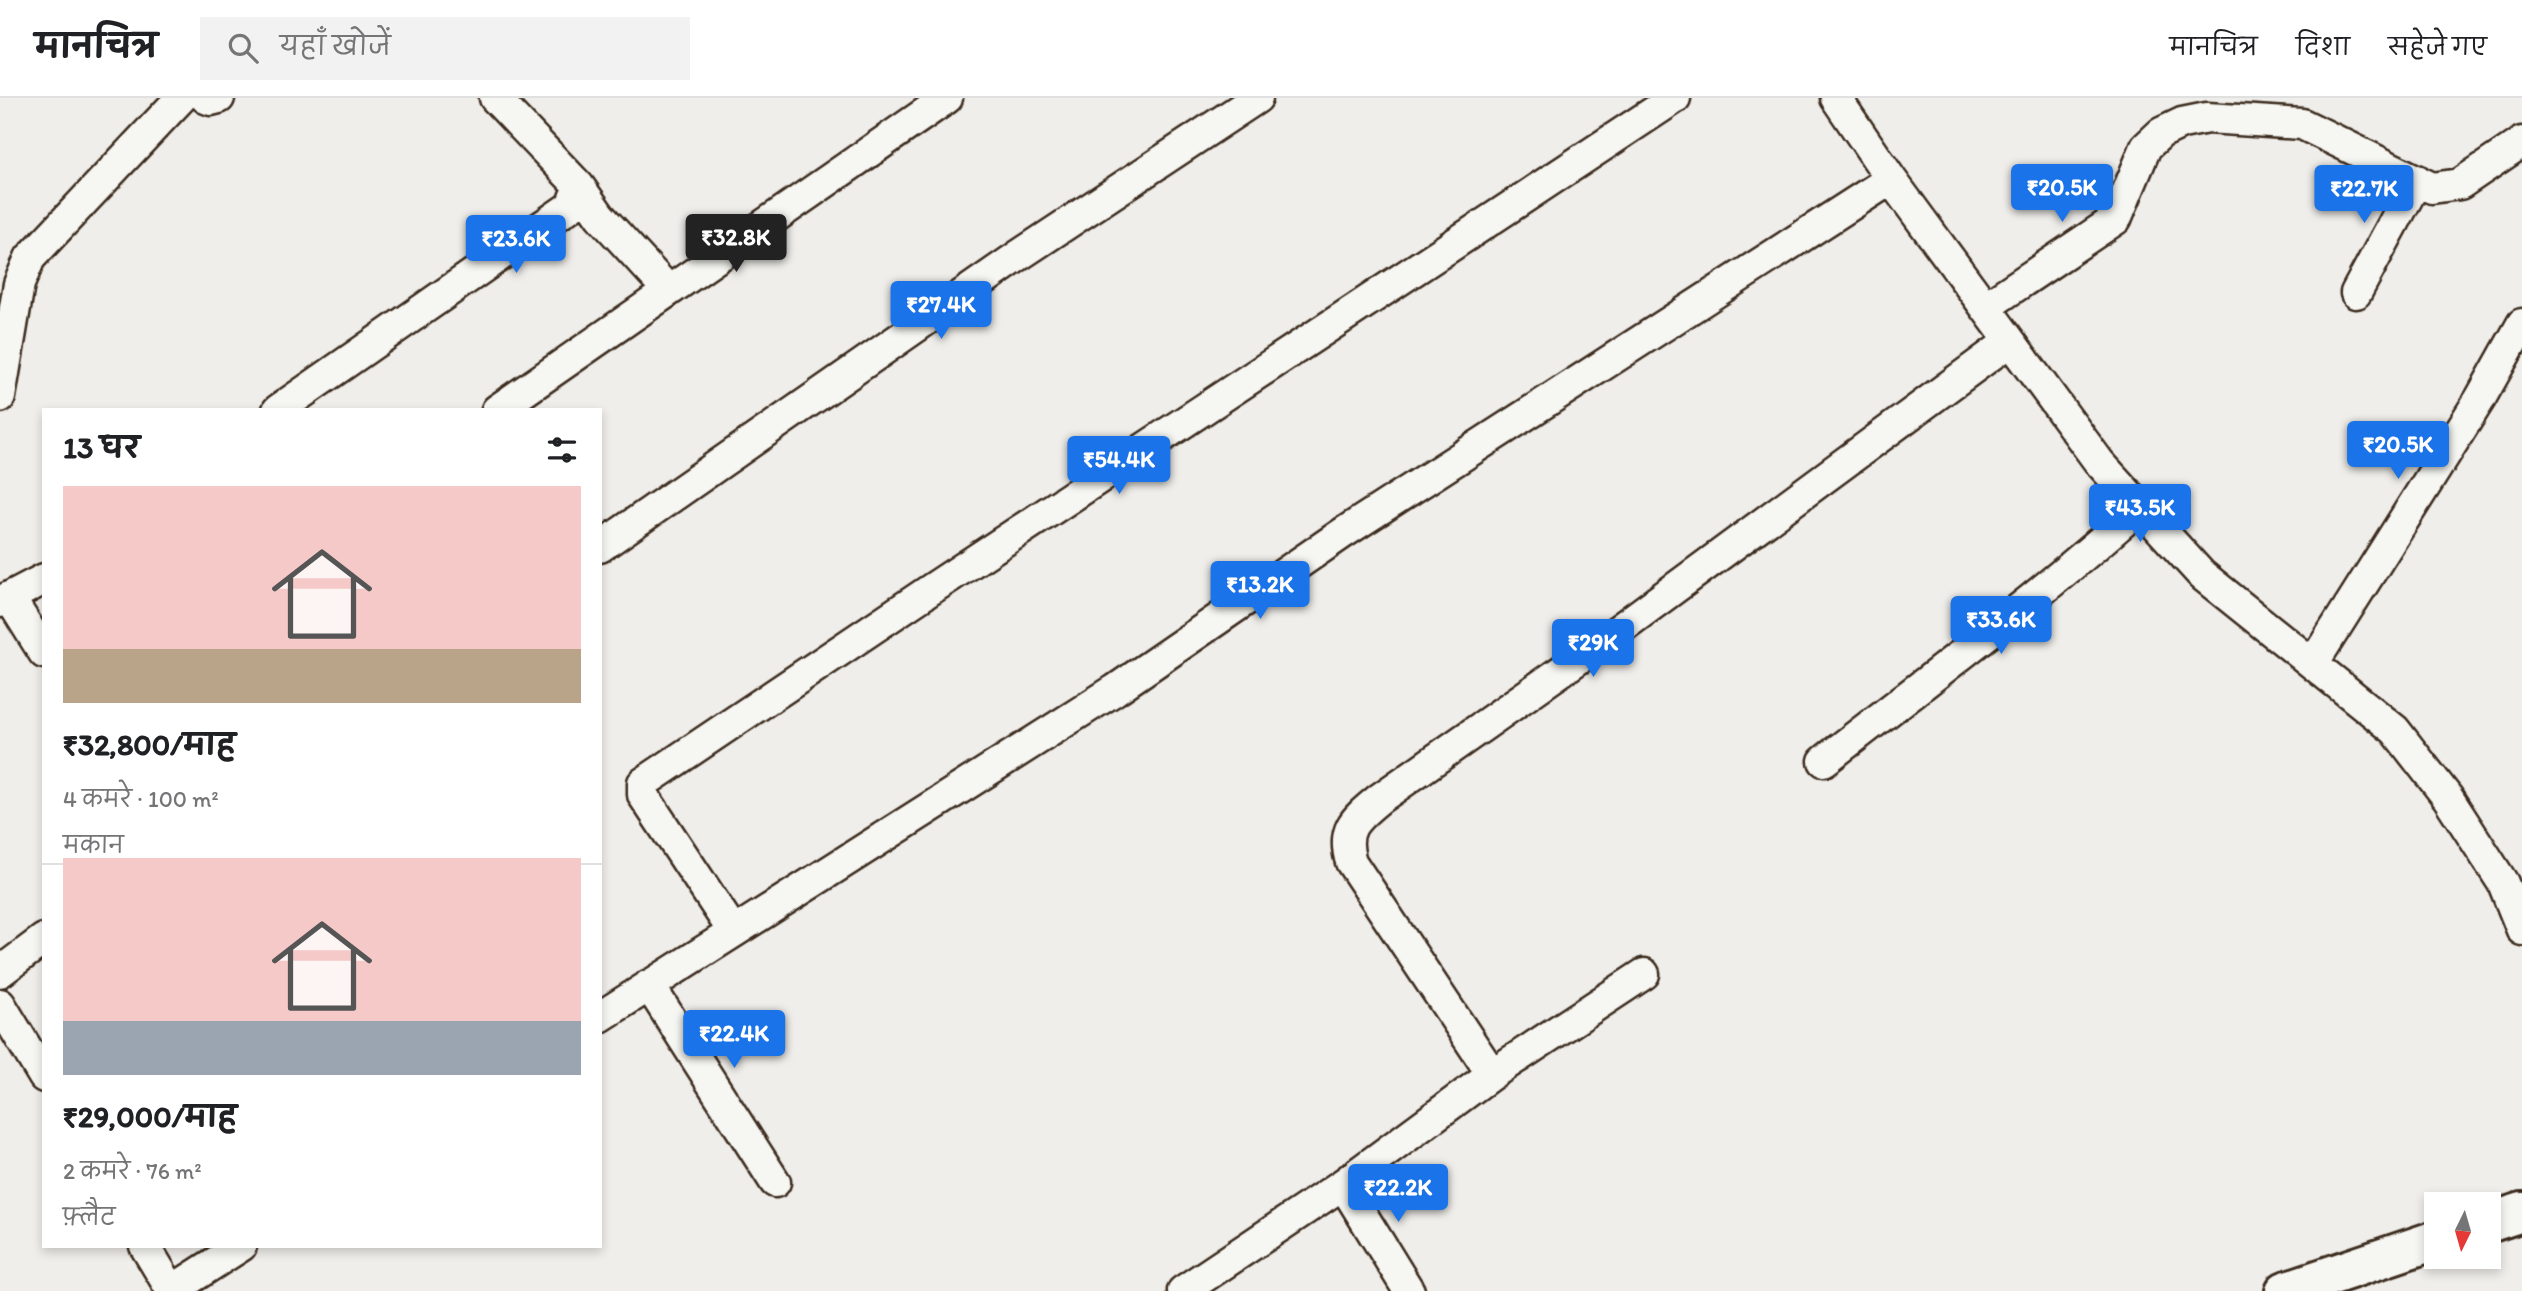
<!DOCTYPE html>
<html lang="hi">
<meta charset="utf-8">
<style>
body{margin:0;font-family:Itim,"Playpen Sans Deva",sans-serif;background:#f2f2f2;color:#202124;height:100vh;display:flex;flex-direction:column;font-size:26px;white-space:nowrap}
*{box-sizing:border-box;margin:0}
p{font-size:23px;color:#757577}
.icon{flex:none;width:38px;height:38px;fill:none;stroke:currentColor;stroke-width:2;stroke-linecap:round;stroke-linejoin:round}
.map{position:relative;flex:1;overflow:hidden}
.drawer{position:absolute;left:42px;top:310px;width:560px;height:840px;display:flex;flex-direction:column;background:#fff;border-radius:0px;box-shadow:0 4px 10px #0003}
.drawer>*{flex:none}
.needle{width:46px;rotate:185deg}
.fabs{position:absolute;left:2424px;top:1094px;display:grid;gap:14px}
.fabs a{display:grid;place-items:center;width:77px;height:77px;border-radius:0px;background:#fff;box-shadow:0 4px 10px #0003;font-size:35px}
.price{position:absolute;translate:-50% -60px;padding:0 16px;border-radius:7px;background:#1a73e8;color:#fff;font-size:23px;line-height:46px;filter:drop-shadow(0 2px 4px #0008)}
.price::after{content:'';position:absolute;left:50%;top:42px;width:21px;height:16px;margin-left:-10px;background:inherit;clip-path:polygon(0 0,100% 0,50% 100%)}
.price.selected{background:#222;color:#fff}
ul{padding:0;list-style:none}
li{display:grid;align-content:center;gap:14px;height:371px;padding:0 21px}
li+li{border-top:2px solid #e0e0e0}
li span{display:grid;place-items:center;height:217px;border-radius:0px;color:#555}
li>.icon{margin-inline-start:auto}
span .icon{width:126px;height:126px;fill:#fffc;stroke-width:1}
li b{font-size:30px}
h2{display:flex;justify-content:space-between;align-items:center;height:84px;padding:0 21px;font-size:30px}
header{display:flex;align-items:center;gap:42px;box-sizing:border-box;height:98px;padding:0 35px;background:#fff;border-bottom:2px solid #e0e0e0}
header strong{font-size:33px}
nav{display:flex;gap:38px;margin-inline-start:auto;font-size:24px}
.search{width:490px;height:63px;background:#f2f2f2;display:flex;align-items:center;gap:18px;box-sizing:border-box;padding:0 24px;border-radius:0px;color:#757577;font-size:26px}
.map>svg:first-child{display:block}
.lines{fill:none;stroke-linecap:round;stroke-linejoin:round}
.street-casing{stroke:#3b2a1e;stroke-width:35}
.primary-casing{stroke:#3b2a1e;stroke-width:44}
.street{stroke:#f6f6f2;stroke-width:30}
.primary{stroke:#f6f6f2;stroke-width:38}
</style>
<header>
<strong>मानचित्र</strong>
<div class="search"><svg class="icon" aria-label="search" viewBox="0 0 24 24"><circle cx="10" cy="10" r="6"/><path d="M15 15l6 6"/></svg>यहाँ खोजें</div>
<nav><a>मानचित्र</a><a>दिशा</a><a>सहेजे गए</a></nav>
</header>
<div class="map">
<svg width="2522" height="1193" viewBox="0 0 2522 1193">
<rect width="100%" height="100%" fill="#efeeea"/>
<filter id="ink" filterUnits="userSpaceOnUse"><feTurbulence type="fractalNoise" baseFrequency=".0143" numOctaves="2"/><feDisplacementMap in="SourceGraphic" scale="14" xChannelSelector="R" yChannelSelector="G"/><feConvolveMatrix kernelMatrix="1 2 1 2 8 2 1 2 1" color-interpolation-filters="sRGB"/></filter>
<g filter="url(#ink)">
<g class="lines">
<defs>
<path id="street" d="M 206,0 L 211,2 L 219,0
M 1836,0 L 1891,81 L 2099,364 L 2202,477 L 2395,632 L 2448,700 L 2503,785 L 2522,832
M 579,88 L 600,118 L 668,192
M 2356,195 L 2417,82
M 1985,209 L 2116,121 L 2146,49 L 2161,35 L 2182,25 L 2207,20 L 2302,26 L 2432,90 L 2460,86 L 2522,44
M 0,299 L 19,186 L 30,160 L 181,0
M 278,312 L 571,108 L 579,88 L 495,0
M 497,312 L 947,0
M 600,449 L 1018,158 L 1257,0
M 9,499 L 44,555
M 0,504 L 44,481
M 2314,564 L 2480,301 L 2522,226
M 1824,663 C 1931,580 2039,499 2140,409
M 733,833 L 643,697 L 643,685 L 933,490 L 1675,0
M 0,874 L 44,841
M 649,887 L 775,1084
M 0,906 L 44,979
M 600,919 L 1115,592 L 1343,435 L 1891,81
M 1492,976 L 1351,764 C 1341,731 1355,721 1379,701 L 1591,552 L 2010,243
M 1343,1086 L 1409,1193
M 145,1148 L 172,1193
M 171,1193 L 241,1148
M 1183,1193 L 1343,1086 L 1492,976 L 1644,876"/>
<path id="primary" d="M 2488,1125 L 2522,1114
M 2285,1193 L 2436,1142"/>
</defs>
<use href="#street" class="street-casing"/>
<use href="#primary" class="primary-casing"/>
<use href="#street" class="street"/>
<use href="#primary" class="primary"/>
</g>
</g>
</svg>
<div class="fabs">
<a><svg class="needle" viewBox="-14 -14 28 28"><path d="M0-13l5 13h-10z" fill="#e53935"/><path d="M0 13l5-13h-10z" fill="#757577"/></svg></a>
</div>
<b class="price" style="left:2062px;top:126px">₹20.5K</b>
<b class="price" style="left:2364px;top:127px">₹22.7K</b>
<b class="price selected" style="left:736px;top:176px">₹32.8K</b>
<b class="price" style="left:516px;top:177px">₹23.6K</b>
<b class="price" style="left:941px;top:243px">₹27.4K</b>
<b class="price" style="left:2398px;top:383px">₹20.5K</b>
<b class="price" style="left:1119px;top:398px">₹54.4K</b>
<b class="price" style="left:2140px;top:446px">₹43.5K</b>
<b class="price" style="left:1260px;top:523px">₹13.2K</b>
<b class="price" style="left:2001px;top:558px">₹33.6K</b>
<b class="price" style="left:1593px;top:581px">₹29K</b>
<b class="price" style="left:734px;top:972px">₹22.4K</b>
<b class="price" style="left:1398px;top:1126px">₹22.2K</b>
<section class="drawer">
<h2>13 घर<svg class="icon" aria-label="filters" viewBox="0 0 24 24"><path d="M4 7h16M4 17h16"/><circle cx="9" cy="7" r="2"/><circle cx="15" cy="17" r="2"/></svg></h2>
<ul>
<li><span style="background:linear-gradient(#f6c9c9 75%,#b9a48a 0)"><svg class="icon" aria-label="home" viewBox="0 0 24 24"><path d="M3 11l9-7 9 7M6 9v11h12V9"/></svg></span><div><b>₹32,800/माह</b><p>4 कमरे · 100 m²</p><p>मकान</p></div></li>
<li><span style="background:linear-gradient(#f6c9c9 75%,#9aa5b1 0)"><svg class="icon" aria-label="home" viewBox="0 0 24 24"><path d="M3 11l9-7 9 7M6 9v11h12V9"/></svg></span><div><b>₹29,000/माह</b><p>2 कमरे · 76 m²</p><p>फ़्लैट</p></div></li>
</ul>
</section>
</div>
